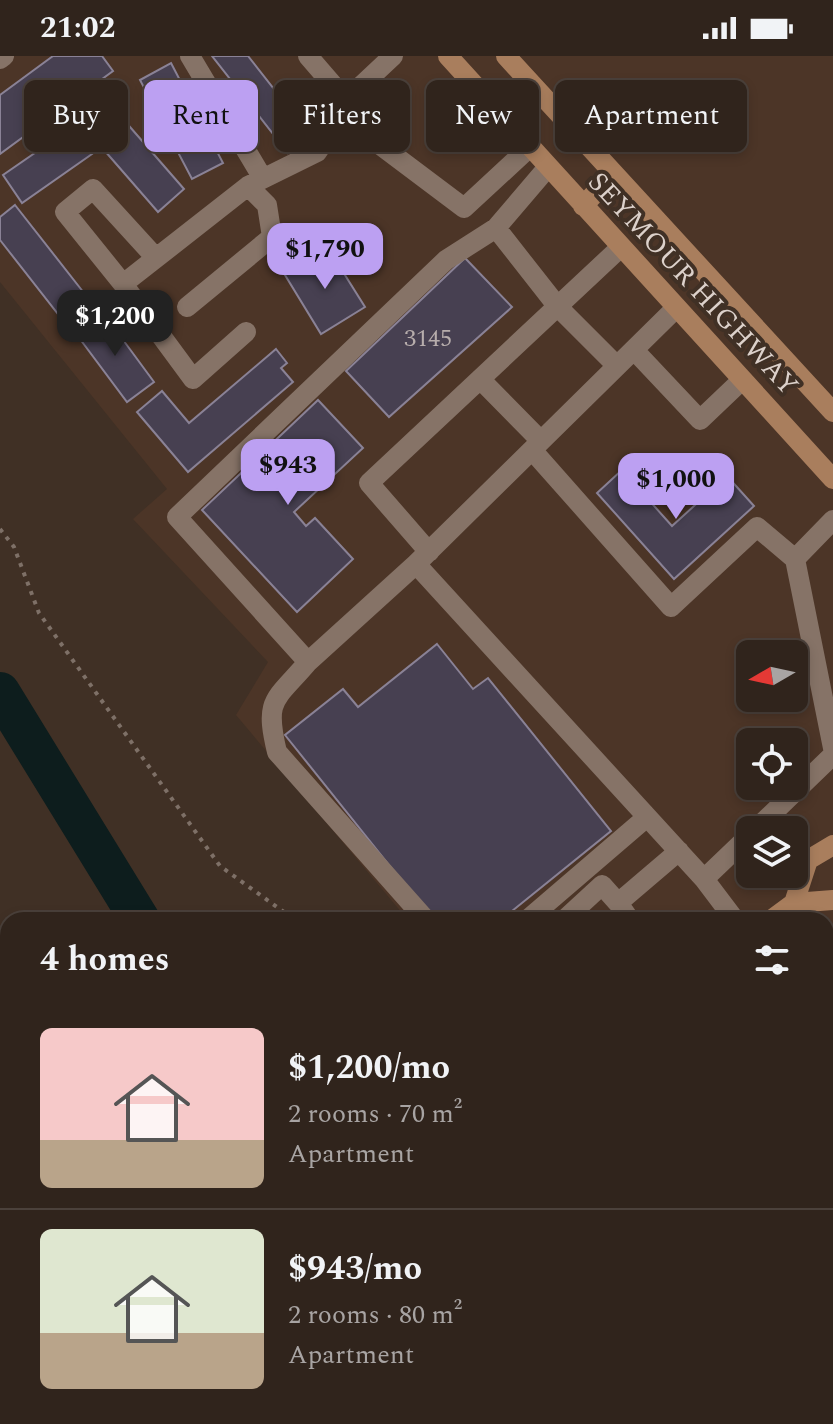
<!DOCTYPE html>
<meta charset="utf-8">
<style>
body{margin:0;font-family:Spectral,serif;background:#382c25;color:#f1f3f6;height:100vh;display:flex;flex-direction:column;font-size:30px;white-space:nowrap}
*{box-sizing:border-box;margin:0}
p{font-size:26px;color:#a8a4a3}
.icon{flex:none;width:44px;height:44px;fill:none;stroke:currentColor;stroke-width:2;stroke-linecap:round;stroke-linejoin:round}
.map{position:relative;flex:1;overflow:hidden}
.drawer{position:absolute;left:0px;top:856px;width:834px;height:512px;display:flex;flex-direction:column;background:#30241c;border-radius:24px 24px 0 0;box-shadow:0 4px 12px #0003,0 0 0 2px #4b413b}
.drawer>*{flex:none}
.guide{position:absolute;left:24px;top:24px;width:786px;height:72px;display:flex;gap:16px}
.needle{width:52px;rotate:261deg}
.tools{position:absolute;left:736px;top:584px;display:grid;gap:16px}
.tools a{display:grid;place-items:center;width:72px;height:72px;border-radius:12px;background:#30241c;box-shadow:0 4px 12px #0003,0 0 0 2px #4b413b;font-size:40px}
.price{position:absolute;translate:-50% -68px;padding:0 18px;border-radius:16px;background:#bca0f2;color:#111;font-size:26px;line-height:52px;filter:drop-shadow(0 2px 4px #0008)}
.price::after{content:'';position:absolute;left:50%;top:48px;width:24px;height:18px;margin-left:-12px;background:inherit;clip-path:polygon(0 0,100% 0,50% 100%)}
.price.active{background:#222;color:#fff}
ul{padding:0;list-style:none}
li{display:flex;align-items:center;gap:24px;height:200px;padding:0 40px}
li+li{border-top:2px solid #4b413b}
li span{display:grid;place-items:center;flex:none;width:224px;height:160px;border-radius:12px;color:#555}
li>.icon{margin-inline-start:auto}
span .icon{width:96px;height:96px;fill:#fffc;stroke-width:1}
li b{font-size:34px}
h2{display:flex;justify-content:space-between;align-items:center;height:96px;padding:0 40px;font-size:34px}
.chip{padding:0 28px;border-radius:12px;background:#30241c;box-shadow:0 4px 12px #0003,0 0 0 2px #4b413b;font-size:28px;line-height:72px}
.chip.active{background:#bca0f2;color:#111}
.status{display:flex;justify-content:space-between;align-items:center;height:56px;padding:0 40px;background:#30241c;direction:ltr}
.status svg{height:22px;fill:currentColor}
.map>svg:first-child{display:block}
.built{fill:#4c3527;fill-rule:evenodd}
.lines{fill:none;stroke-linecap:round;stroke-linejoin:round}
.river{stroke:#0d1d1d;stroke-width:40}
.building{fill:#474051;stroke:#8a8296;stroke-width:2}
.path{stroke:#7e7067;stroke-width:4;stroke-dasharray:4 6;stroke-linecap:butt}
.minor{stroke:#867367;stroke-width:20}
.major{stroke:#a97e5d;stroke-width:20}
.labels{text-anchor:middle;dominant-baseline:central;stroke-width:8;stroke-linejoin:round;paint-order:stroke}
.number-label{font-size:24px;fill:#b7adac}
.street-label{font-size:28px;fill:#dcd1cb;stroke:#403025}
</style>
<div class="status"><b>21:02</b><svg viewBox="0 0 49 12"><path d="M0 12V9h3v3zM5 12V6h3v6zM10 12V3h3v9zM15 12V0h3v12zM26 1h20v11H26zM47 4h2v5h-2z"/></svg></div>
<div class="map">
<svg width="833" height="1368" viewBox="0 0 833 1368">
<rect width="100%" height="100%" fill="#403025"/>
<path class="built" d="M 0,0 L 833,0 L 833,998 L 826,1002 L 826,864 L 408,864 L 236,659 L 268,606 L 133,463 L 167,433 L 0,226 ZM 750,598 L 794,598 L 794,642 L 750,642 ZM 750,686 L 794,686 L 794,730 L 750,730 ZM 750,774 L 794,774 L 794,818 L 750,818 Z"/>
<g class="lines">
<path class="river" d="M 0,636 L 140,864
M 544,1360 L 549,1368"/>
</g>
<path class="building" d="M 53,0 L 102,0 L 113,15 L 0,98 L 0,39 Z
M 212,0 L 248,0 L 310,79 L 288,97 Z
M 171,7 L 223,107 L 192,123 L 140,24 Z
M 110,48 L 184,133 L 158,156 L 84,71 Z
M 74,70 L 92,98 L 22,147 L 3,119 Z
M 15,149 L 84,237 L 58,258 L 0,184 L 0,161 Z
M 328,192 L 365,251 L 321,278 L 285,219 Z
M 465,202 L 512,251 L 389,361 L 346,315 Z
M 104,258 L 154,326 L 127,346 L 77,279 Z
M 276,293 L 287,307 L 281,312 L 293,326 L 188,416 L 137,356 L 162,335 L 189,367 Z
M 318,344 L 363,392 L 294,456 L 306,470 L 315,462 L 353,503 L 297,556 L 202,454 Z
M 622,414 L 672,470 L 727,420 L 754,450 L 674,523 L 597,437 Z
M 437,588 L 473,633 L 488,622 L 611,775 L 501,864 L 433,864 L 285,679 L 343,633 L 358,651 Z"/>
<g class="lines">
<path class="path" d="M 0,473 L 14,491 L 39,557 L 220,810 L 295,864
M 826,1229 L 833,1253
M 826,1298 L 833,1278
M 748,1360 L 752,1368
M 774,1368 L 776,1360"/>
<path class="minor" d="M 190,0 L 262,121
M 308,0 L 346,44
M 0,3 L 4,0
M 339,58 L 464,152 L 530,91
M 548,111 L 496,172 L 558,251 L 617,310
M 123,228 L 65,156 L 93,133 L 156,202
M 187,251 L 272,181 L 267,149 L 248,130
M 676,252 L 416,508 L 704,823 L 750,779
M 246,276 L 193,323 L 123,228 L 248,130 L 317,96 L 332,74 L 346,44 L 393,0
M 634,294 L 700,364 L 742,324
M 480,323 L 541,385
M 532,394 L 671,551 L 757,471 L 795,503
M 833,464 L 795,503 L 833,692
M 429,496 L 369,427 L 621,191
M 416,508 L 308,606 L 177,461 L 446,204 L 496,172
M 308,606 C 275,645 264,642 277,696 L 426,864
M 755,774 L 833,699
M 704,823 L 735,864
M 618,847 L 630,864
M 527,864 L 647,761
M 564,864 L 602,829 L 618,847 L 679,795
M 826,933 L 833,929"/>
<path class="major" d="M 448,0 L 833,423
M 506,0 L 833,356
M 583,150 L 612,119
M 794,847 L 808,804 L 833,789
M 771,864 L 794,847 L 833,844
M 0,1308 L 8,1309
M 65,1368 L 77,1360"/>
</g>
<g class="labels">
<g class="number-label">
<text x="428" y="283">3145</text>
</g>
<g class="street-label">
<text transform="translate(693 228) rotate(47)">SEYMOUR HIGHWAY</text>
</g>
</g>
</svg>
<div class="tools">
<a><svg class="needle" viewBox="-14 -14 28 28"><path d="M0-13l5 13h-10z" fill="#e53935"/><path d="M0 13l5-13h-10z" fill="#a8a4a3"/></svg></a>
<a><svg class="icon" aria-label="locate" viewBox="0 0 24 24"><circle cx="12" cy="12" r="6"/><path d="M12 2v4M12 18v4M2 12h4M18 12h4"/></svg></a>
<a><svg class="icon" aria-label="layers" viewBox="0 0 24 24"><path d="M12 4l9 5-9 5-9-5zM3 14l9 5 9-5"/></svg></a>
</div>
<b class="price" style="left:325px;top:235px">$1,790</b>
<b class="price active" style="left:115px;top:302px">$1,200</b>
<b class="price" style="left:288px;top:451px">$943</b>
<b class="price" style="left:676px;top:465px">$1,000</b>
<div class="guide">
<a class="chip">Buy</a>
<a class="chip active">Rent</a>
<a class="chip">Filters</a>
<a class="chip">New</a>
<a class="chip">Apartment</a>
</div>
<section class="drawer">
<h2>4 homes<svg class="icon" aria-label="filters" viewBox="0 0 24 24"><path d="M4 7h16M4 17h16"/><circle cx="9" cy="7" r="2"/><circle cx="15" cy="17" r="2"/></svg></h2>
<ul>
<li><span style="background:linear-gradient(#f6c9c9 70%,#b9a48a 0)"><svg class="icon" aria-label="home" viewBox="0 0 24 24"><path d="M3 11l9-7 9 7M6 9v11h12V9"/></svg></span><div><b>$1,200/mo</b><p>2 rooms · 70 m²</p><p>Apartment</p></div></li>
<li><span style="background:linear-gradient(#dfe7d0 65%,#b9a48a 0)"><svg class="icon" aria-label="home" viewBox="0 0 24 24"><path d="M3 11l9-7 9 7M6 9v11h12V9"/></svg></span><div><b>$943/mo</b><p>2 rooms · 80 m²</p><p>Apartment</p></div></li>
</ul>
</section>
</div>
